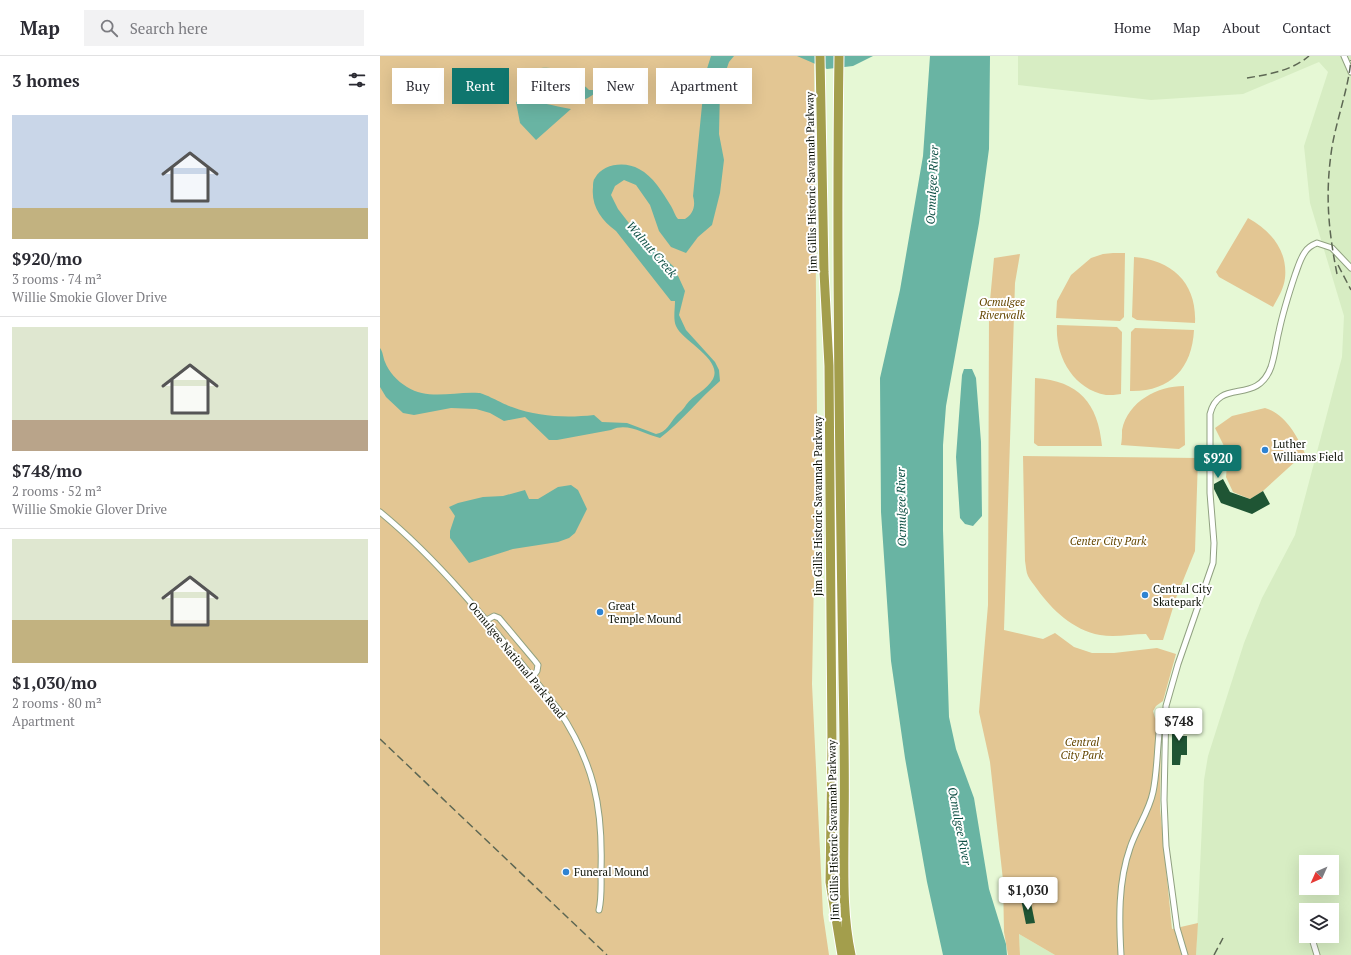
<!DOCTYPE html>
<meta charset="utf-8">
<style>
body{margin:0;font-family:"PT Serif",serif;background:#f2f2f3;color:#2b2b33;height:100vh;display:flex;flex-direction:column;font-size:15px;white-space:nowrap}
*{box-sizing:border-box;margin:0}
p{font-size:13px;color:#7c7c81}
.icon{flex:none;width:22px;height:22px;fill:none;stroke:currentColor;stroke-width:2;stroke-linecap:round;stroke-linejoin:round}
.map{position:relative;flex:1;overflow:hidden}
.drawer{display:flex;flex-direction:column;background:#fff;width:380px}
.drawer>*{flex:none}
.guide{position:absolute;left:12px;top:12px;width:380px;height:36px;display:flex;gap:8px}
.needle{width:26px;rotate:225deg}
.buttons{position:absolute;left:919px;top:799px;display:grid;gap:8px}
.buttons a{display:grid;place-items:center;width:40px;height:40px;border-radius:0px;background:#fff;box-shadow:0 4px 16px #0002;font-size:20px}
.price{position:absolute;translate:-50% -34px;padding:0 9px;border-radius:4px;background:#fff;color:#222;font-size:13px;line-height:26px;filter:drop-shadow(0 1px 2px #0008)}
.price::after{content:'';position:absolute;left:50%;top:24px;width:12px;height:9px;margin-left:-6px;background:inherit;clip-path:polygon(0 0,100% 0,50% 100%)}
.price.current{background:#0f766e;color:#fff}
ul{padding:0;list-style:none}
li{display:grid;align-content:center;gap:8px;height:212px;padding:0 12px}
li+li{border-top:1px solid #e1e1e2}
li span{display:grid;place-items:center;height:124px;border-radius:0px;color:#555}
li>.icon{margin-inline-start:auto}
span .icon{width:72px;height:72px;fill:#fffc;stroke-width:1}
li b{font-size:17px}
h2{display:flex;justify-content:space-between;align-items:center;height:48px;padding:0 12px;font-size:17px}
.pill{padding:0 14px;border-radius:0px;background:#fff;box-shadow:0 4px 16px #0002;font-size:14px;line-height:36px}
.pill.current{background:#0f766e;color:#fff}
header{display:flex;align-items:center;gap:24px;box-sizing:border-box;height:56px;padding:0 20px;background:#fff;border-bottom:1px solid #e1e1e2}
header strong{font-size:19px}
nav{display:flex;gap:22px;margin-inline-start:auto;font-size:14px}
.search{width:280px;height:36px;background:#f2f2f3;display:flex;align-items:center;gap:10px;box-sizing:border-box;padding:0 14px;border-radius:0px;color:#7c7c81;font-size:15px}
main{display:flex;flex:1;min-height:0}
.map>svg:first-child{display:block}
.built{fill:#d7edc3;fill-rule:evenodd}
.green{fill:#e3c693}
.water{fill:#69b4a3}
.building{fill:#1f5534}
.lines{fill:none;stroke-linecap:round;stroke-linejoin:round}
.street-casing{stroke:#90a180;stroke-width:7}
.highway-casing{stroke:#fff;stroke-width:11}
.street{stroke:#fff;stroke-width:5}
.highway{stroke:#a39e4c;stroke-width:9}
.rail{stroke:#5d6753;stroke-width:1.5;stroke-dasharray:8 4;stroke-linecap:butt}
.poi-dot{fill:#2f83d2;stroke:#fff;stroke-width:1.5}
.labels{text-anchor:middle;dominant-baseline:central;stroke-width:4;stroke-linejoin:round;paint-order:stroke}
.street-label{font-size:11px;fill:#0b1005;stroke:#fff}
.park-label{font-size:11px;font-style:italic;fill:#644600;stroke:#fff}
.poi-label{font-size:11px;fill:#0b1005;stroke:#fff;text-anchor:start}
.water-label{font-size:12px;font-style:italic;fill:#0d4f44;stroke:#fff}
</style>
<header>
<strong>Map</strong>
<div class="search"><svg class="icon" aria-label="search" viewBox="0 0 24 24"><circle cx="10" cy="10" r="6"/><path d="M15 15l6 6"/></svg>Search here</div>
<nav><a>Home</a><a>Map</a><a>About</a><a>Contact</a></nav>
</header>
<main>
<section class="drawer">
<h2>3 homes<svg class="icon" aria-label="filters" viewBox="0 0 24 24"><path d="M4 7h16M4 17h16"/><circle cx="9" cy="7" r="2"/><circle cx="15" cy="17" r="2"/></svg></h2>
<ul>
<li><span style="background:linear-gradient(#c9d6e8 75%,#c2b280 0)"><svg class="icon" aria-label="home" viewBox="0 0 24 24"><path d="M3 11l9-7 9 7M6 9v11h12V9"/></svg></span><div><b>$920/mo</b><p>3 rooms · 74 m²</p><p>Willie Smokie Glover Drive</p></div></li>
<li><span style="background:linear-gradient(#dfe7d0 75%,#b9a48a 0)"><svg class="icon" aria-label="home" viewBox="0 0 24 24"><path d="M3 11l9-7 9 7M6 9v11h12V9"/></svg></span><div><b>$748/mo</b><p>2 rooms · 52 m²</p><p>Willie Smokie Glover Drive</p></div></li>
<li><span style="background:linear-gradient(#dfe7d0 65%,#c2b280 0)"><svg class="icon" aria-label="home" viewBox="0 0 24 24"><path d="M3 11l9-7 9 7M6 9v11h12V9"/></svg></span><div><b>$1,030/mo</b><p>2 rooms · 80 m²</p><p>Apartment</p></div></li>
</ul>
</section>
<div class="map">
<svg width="971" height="899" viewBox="0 0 971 899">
<rect width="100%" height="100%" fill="#e6f8d5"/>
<path class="built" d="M 638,0 L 971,0 L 971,899 L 816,899 L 824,724 L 828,700 L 864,587 L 882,542 L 915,479 L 962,301 L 964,260 L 930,147 L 924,90 L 948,16 L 939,6 L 863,38 L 771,44 L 638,29 ZM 926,806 L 952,806 L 952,832 L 926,832 ZM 926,854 L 952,854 L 952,880 L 926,880 Z
M 639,878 L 675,899 L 640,899 Z"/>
<path class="green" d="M 0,0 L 434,0 L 437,360 L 432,628 L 443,858 L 449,899 L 0,899 Z
M 868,162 C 890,174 908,194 905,222 C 904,232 898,242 893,251 L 839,221 L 836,216 Z
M 733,197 L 745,197 L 744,261 L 740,265 L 676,262 L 677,245 L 691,219 L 711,202 L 723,198 Z
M 640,198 L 635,227 L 624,574 L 663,583 L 675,577 L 694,591 L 712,597 L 734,597 L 777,592 L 796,598 L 783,645 L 776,650 L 773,655 L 775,662 L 781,667 L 780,752 L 792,873 L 818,867 L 816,899 L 675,899 L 639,878 L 640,899 L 628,899 L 624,876 L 623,824 L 610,706 L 599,656 L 608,549 L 609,255 L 614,202 Z
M 754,201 C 793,204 817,228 815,267 L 757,264 L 752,261 Z
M 677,269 L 737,271 L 742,276 L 741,338 C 736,339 730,339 726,339 C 693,333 675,300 677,269 Z
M 755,272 L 814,274 C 812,313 790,336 750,335 L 751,276 Z
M 655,322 C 699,325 718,347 722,390 L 658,390 L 654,387 Z
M 804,330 L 805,389 L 799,393 L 741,389 C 742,384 742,379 742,374 C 748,345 778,330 804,330 Z
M 885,352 C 906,358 919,383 927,402 L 917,404 L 883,435 L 870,443 L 853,436 L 846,421 L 848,398 L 835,372 L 852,360 Z
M 643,400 L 818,402 L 815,495 L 796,542 L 783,584 L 770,584 L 766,578 C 751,578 735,582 720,579 C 693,574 672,554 657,533 C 654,529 650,524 648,520 C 646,516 646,510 645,505 Z"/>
<path class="water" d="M 331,0 L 354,0 L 349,6 L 340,32 L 339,78 L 344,104 L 340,137 L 332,169 L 318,181 L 306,197 L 291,191 L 279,175 L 270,149 L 256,129 L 244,124 L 235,130 L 231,139 L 238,153 L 252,171 L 294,211 L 305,235 L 299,259 L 306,274 L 335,306 L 339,314 L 340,325 C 319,343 302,365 280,382 C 263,378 248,366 231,374 L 177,384 L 169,384 L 145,361 L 124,365 L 110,357 L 96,353 L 71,352 L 34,359 L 23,357 L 6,341 L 0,331 L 0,292 C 3,296 3,301 5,306 C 9,316 17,325 27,331 C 49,345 75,335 99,337 C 104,337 125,349 132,351 C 159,361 187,362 214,359 L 222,366 L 247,367 L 276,378 C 287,376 289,368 296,360 C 300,356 303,354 306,349 C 313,339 327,334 333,323 C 343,303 302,285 296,270 C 293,263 295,253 295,245 L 291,245 L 236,175 C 221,164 211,150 213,131 C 213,128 213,124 215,122 C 223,107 246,105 259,113 C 273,120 283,137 291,150 C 294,155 295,160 298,163 L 305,163 C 313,158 316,150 313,140 L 325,19 Z
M 417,0 L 493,0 L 473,10 L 447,13 Z
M 550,0 L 610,0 L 609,93 L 599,167 L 566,350 L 563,389 L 563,474 L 569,661 L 576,693 L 594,742 L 609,833 L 626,888 L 627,899 L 563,899 L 547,826 L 525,702 L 511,605 L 501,456 L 500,322 L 520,234 L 543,100 Z
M 161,12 C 177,11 179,14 191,22 C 197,27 203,27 209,34 L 219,34 C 214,38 209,42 203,44 C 185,51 159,31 147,19 L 153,15 Z
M 140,44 C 158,45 173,50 191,53 L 156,84 L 140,67 L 136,46 Z
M 584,313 L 592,313 L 596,322 L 601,386 L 602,460 L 593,470 L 585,468 L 580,462 L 576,401 L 582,319 Z
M 191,429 L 198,434 L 207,453 L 195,477 L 189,482 L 178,486 L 133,493 L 89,507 L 70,482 L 70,475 L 75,460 L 69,451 L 78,447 L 103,441 L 123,440 L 145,434 L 149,443 L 158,443 L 178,431 Z"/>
<path class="building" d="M 843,423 L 850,436 L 870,443 L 883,435 L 890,448 L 872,458 L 841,447 L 834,433 L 834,428 Z
M 792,666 L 808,666 L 808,672 L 800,672 L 800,680 L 807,680 L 807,699 L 801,699 L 800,709 L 792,709 Z
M 650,842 L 655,867 L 646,868 L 641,843 Z"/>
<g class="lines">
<defs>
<path id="street" d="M 964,0 L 971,16
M 0,456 C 68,512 123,585 178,653 C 214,707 223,751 221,814 C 221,828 222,841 219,854
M 105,565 L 114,560 L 119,562 L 155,605 L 158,609 L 157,615 L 152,622
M 933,886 L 937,899
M 741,899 C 739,864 738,826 750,792 C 756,773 769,756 773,736 C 777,717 777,697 779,677
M 805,899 L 797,872 L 786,790 L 784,744 L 786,650 L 798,608 L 833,507 L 834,487 L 830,437 L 830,358 C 839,321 877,350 891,311 C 895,299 896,287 899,275 C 903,256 909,237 915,219 C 918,211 920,203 925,196 C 928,191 932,189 937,187 L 952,192 L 971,212"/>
<path id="highway" d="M 440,0 L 444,216 L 449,310 L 452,690 L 450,826 L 462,899
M 459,0 C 456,206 460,413 463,619 C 464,671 465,722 464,773 C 464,816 462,857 471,899"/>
</defs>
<use href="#street" class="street-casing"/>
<use href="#highway" class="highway-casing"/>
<use href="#street" class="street"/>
<use href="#highway" class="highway"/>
<path class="rail" d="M 867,22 C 890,18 911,15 929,0
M 958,209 L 971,234
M 957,218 C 948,172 945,137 952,91 C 957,62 968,34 971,4
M 0,683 L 227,899
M 834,899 L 843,882"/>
</g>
<g class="poi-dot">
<circle cx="885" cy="394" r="4"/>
<circle cx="765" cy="539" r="4"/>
<circle cx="220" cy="556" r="4"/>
<circle cx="186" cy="816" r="4"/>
</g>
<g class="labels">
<g class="street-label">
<text transform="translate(431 126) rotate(-91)">Jim Gillis Historic Savannah Parkway</text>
<text transform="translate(438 450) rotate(-90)">Jim Gillis Historic Savannah Parkway</text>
<text transform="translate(137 604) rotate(51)">Ocmulgee National Park Road</text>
<text transform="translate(453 774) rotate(-91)">Jim Gillis Historic Savannah Parkway</text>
</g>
<g class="park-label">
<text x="622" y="246">Ocmulgee<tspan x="622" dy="13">Riverwalk</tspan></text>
<text x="728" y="485">Center City Park</text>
<text x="702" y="686">Central<tspan x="702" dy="13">City Park</tspan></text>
</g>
<g class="poi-label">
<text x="893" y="388">Luther<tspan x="893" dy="13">Williams Field</tspan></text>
<text x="773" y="533">Central City<tspan x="773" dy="13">Skatepark</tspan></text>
<text x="228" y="550">Great<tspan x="228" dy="13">Temple Mound</tspan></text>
<text x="194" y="816">Funeral Mound</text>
</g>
<g class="water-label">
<text transform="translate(552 129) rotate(-87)">Ocmulgee River</text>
<text transform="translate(272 193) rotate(49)">Walnut Creek</text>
<text transform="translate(521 451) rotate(-91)">Ocmulgee River</text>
<text transform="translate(580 770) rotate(79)">Ocmulgee River</text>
</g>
</g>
</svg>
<div class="buttons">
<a><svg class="needle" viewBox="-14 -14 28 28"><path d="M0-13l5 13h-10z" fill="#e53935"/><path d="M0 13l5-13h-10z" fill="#7c7c81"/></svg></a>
<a><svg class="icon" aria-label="layers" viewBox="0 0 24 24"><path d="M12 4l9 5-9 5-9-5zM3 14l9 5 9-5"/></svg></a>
</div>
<b class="price current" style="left:838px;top:423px">$920</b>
<b class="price" style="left:799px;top:686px">$748</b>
<b class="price" style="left:648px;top:855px">$1,030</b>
<div class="guide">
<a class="pill">Buy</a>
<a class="pill current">Rent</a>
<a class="pill">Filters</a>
<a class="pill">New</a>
<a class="pill">Apartment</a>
</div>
</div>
</main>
